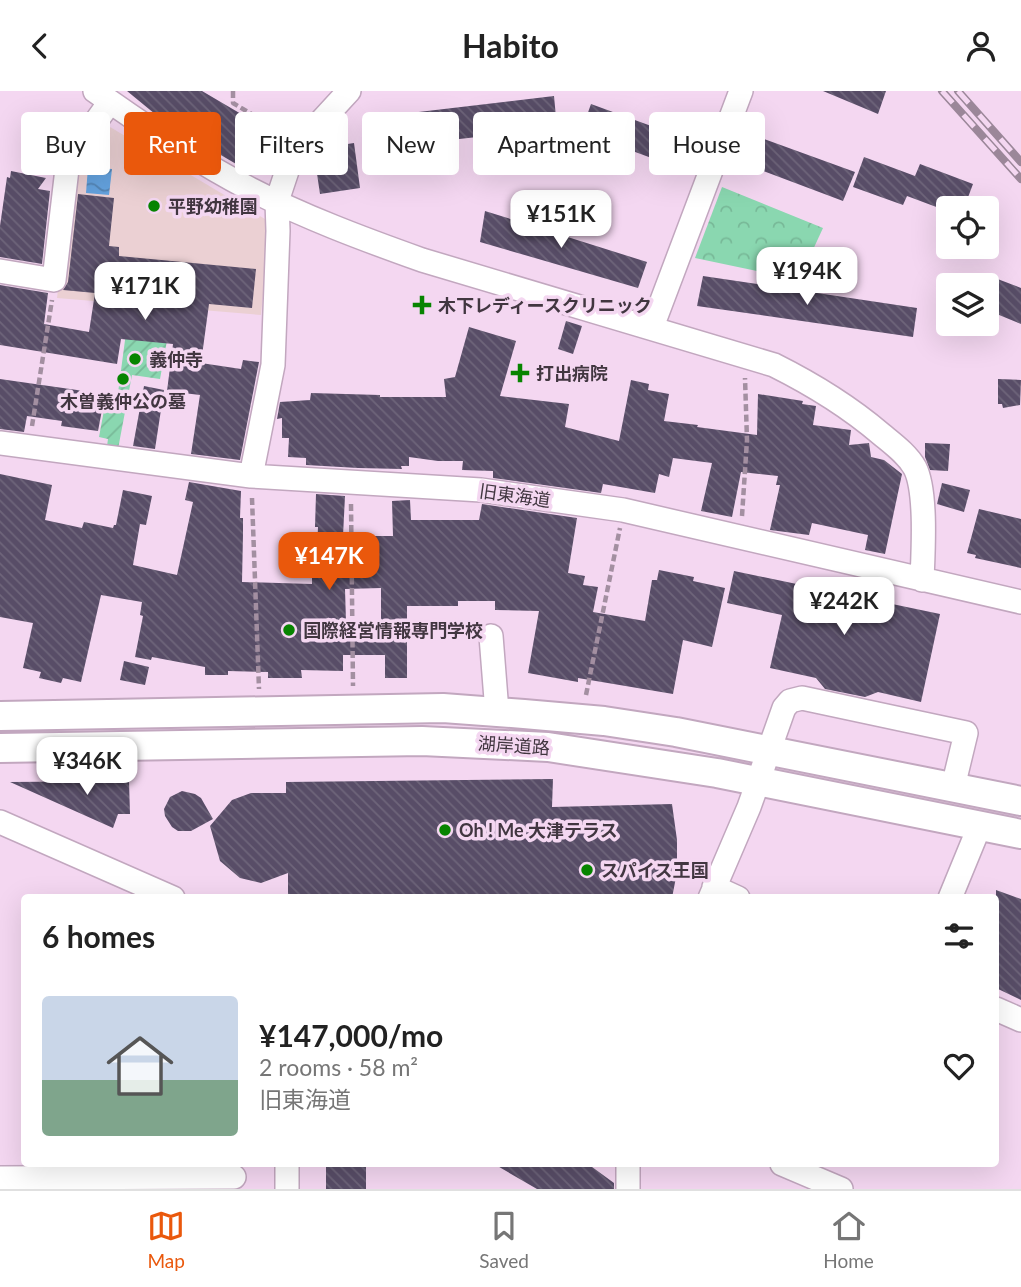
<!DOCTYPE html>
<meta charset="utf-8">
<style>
body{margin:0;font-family:Lato,"Noto Sans JP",sans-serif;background:#f2f2f2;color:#222;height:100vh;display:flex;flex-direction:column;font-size:26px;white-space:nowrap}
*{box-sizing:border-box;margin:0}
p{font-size:23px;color:#767676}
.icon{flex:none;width:38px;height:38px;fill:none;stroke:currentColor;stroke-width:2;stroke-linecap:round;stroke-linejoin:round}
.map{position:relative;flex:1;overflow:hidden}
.details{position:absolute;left:21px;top:803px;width:978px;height:273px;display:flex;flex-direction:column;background:#fff;border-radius:7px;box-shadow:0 7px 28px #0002}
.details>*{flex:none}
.banner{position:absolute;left:21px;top:21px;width:980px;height:63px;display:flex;gap:14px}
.controls{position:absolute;left:936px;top:105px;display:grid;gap:14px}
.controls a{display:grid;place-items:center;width:63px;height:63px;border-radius:7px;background:#fff;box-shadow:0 7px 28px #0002;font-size:35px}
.price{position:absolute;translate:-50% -60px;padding:0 16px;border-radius:14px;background:#fff;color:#222;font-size:23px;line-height:46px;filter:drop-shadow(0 2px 4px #0008)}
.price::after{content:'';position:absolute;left:50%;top:42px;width:21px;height:16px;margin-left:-10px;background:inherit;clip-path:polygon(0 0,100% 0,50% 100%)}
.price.on{background:#ea580c;color:#fff}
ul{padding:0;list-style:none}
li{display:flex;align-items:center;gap:21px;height:175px;padding:0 21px}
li+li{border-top:2px solid #e0e0e0}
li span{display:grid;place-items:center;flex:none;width:196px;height:140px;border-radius:7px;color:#555}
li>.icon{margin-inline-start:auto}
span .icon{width:84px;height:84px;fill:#fffc;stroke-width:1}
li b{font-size:30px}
h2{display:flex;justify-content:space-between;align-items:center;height:84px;padding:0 21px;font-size:30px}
.tag{padding:0 24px;border-radius:7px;background:#fff;box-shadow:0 7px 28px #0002;font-size:24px;line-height:63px}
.tag.on{background:#ea580c;color:#fff}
header{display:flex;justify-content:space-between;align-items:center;height:91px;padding:0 21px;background:#fff;font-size:32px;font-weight:700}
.tab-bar{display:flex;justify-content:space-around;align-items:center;height:98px;border-top:2px solid #e0e0e0;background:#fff;font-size:19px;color:#767676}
.tab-bar a{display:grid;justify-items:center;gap:4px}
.tab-bar .on{color:#ea580c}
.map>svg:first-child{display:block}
.education{fill:#ebd0d3}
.park{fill:url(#park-crowns)}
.garden{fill:url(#garden-furrows)}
.water{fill:url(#water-waves)}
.building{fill:url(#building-back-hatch);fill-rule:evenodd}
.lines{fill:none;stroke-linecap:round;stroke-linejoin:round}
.minor-casing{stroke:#c2a7bf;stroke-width:26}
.major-casing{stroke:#c2a7bf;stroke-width:32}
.path{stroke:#a38fa1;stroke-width:4.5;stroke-dasharray:7 3.5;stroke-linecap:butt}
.minor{stroke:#fff;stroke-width:23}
.major{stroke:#fff;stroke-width:28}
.rail-casing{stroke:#9b8799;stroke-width:8}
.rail{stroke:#f4d7f1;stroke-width:5;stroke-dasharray:16;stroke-linecap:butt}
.poi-dot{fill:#078400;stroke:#f4d7f1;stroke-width:2.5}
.labels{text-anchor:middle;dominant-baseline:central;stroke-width:7;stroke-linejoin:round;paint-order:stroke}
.poi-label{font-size:18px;font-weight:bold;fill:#413640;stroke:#f4d7f1;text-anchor:start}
.street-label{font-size:18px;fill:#413640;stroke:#f4d7f1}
</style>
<header><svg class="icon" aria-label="back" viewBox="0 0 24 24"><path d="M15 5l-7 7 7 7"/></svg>Habito<svg class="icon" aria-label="person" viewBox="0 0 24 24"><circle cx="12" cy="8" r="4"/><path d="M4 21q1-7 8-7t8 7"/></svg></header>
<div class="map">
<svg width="1021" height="1098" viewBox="0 0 1021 1098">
<defs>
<pattern id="park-crowns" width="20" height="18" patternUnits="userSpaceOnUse" patternTransform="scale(1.75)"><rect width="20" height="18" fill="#8ad7b0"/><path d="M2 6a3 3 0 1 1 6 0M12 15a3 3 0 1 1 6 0" fill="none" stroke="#78b998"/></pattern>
<pattern id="garden-furrows" width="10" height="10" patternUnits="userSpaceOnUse" patternTransform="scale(1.75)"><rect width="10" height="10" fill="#8ad7b0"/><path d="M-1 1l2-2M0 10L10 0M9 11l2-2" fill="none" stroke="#78b998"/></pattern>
<pattern id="water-waves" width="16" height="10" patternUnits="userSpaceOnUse" patternTransform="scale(1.75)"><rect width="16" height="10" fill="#64a2de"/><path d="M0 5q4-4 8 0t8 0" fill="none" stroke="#5485b5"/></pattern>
<pattern id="building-back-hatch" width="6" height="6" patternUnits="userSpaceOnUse" patternTransform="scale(1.75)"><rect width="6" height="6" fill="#584d67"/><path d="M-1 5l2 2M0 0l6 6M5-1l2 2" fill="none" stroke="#6e657a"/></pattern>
</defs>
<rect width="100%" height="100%" fill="#f4d7f1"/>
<path class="education" d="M 105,33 L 270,131 L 261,224 L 57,207 L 70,96 L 78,68 Z"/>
<path class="park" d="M 722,96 L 823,137 L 799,189 L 695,167 Z"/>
<path class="garden" d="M 129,219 L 172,222 L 160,288 L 132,284 L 118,358 L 107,355 L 108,348 L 99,346 L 107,303 L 118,302 Z"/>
<path class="water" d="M 88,76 L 112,78 L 109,104 L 86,102 Z"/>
<path class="building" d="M 127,0 L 202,0 L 280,46 L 267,69 L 252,61 L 243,77 L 166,32 Z
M 823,0 L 886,0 L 878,23 Z
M 554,5 L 557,37 L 380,57 L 376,26 Z
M 591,13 L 695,51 L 684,79 L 581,41 Z
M 756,45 L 855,81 L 843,110 L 745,73 Z
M 354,52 L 360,97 L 320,103 L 316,76 L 325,75 L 322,57 Z
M 864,66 L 915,85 L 920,73 L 973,93 L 964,117 L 939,117 L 907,105 L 903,114 L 853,96 Z
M 11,80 L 46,87 L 38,98 L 50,100 L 42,173 L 0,166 L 0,135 L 7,86 L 10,87 Z
M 78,103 L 114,107 L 109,155 L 119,156 L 119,165 L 256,178 L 252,217 L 209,213 L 201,272 L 241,278 L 243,269 L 259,271 L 240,369 L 191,363 L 200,304 L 167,300 L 173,253 L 121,248 L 117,273 L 0,254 L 0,194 L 48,202 L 44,233 L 89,241 L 95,202 L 63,199 L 68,191 Z
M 485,120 L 647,171 L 638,197 L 480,151 Z
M 987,184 L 1021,197 L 1021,233 L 987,219 Z
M 703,185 L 917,217 L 913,246 L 697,215 Z
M 566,230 L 582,235 L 573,263 L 558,258 Z
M 469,236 L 516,250 L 500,305 L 569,313 L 565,336 L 619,350 L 631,289 L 649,293 L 648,299 L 669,303 L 664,330 L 698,334 L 697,336 L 757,344 L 758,303 L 803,310 L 802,313 L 816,315 L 813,334 L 851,339 L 849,354 L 869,352 L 871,366 L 884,369 L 902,383 L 885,463 L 865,459 L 868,444 L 812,432 L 809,444 L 770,439 L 780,394 L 776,394 L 778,385 L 741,381 L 732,426 L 701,420 L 712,372 L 673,367 L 669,386 L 659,383 L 655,402 L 603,393 L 601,402 L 493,387 L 493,380 L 462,379 L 463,370 L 438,370 L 409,366 L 409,375 L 401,375 L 402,378 L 358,377 L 306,374 L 306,367 L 288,366 L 289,347 L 282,347 L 282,327 L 277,328 L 280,311 L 310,309 L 311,302 L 380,304 L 380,306 L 446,306 L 444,288 L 455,286 Z
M 0,288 L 105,303 L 98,340 L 61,335 L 62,330 L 27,325 L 24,341 L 0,338 Z
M 998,288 L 1021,289 L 1020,314 L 1003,317 L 1002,313 L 998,313 Z
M 144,295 L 164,299 L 155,358 L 133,355 Z
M 925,352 L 950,353 L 948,380 L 930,379 L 925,366 Z
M 0,383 L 52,394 L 45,429 L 82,437 L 84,431 L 113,437 L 114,434 L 116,434 L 123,399 L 152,405 L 146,434 L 140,433 L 133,474 L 177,484 L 193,411 L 185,409 L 189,391 L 241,400 L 240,427 L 243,427 L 243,443 L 242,491 L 312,493 L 312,482 L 316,482 L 318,436 L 315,436 L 316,403 L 345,405 L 343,445 L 393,445 L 392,410 L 410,409 L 411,429 L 479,429 L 482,413 L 577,427 L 568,482 L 585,485 L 583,494 L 598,496 L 593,521 L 645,530 L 652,489 L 657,489 L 659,479 L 694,486 L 693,490 L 725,497 L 712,556 L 683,549 L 673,603 L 578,587 L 578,591 L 528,582 L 539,520 L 495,519 L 495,510 L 458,510 L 458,515 L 407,515 L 407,587 L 385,587 L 385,564 L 343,564 L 343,580 L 301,579 L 302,587 L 268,587 L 268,581 L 228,580 L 228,584 L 205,584 L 205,576 L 152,566 L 151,569 L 135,566 L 143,525 L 140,524 L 142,511 L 101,504 L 81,591 L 63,587 L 61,592 L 39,587 L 41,581 L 23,577 L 33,532 L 0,526 ZM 381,497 L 381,530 L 346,531 L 345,498 Z
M 942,392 L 970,399 L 964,421 L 937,413 Z
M 979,418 L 1021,428 L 1021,477 L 975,467 L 976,464 L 967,462 Z
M 734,480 L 940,523 L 921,611 L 878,601 L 865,606 L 825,598 L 816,587 L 770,577 L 782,524 L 727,512 Z
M 124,570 L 149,576 L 145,594 L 120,589 Z
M 553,688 L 552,716 L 672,713 L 677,749 L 677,781 L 672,807 L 288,807 L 288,782 L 261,792 L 240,787 L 220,770 L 210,735 L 232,709 L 251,702 L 286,702 L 286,691 Z
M 129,690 L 130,723 L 118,723 L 113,737 L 10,691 Z
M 182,700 L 195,703 L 201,707 L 213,728 L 191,740 L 178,740 L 172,736 L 165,725 L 164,718 L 170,706 Z
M 996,799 L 1021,808 L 1021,909 L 996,897 Z
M 326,1073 L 366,1073 L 366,1098 L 326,1098 Z
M 494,1073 L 588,1073 L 614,1092 L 614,1098 L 537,1098 Z"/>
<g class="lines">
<defs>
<path id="minor" d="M 95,0 C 144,35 194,69 248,97 C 304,126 363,148 422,169 L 774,274 C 814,294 847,314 881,343 C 893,353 907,363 915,377 C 927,401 923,462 922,489
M 0,180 L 54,189 L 67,78 L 74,61 L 110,11
M 652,236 L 741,0
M 0,352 L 251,385 L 481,399 L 623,419 L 1021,511
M 251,385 L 273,274 L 278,140 L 277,110 L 289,74 L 303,50 L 349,0
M 491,545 L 497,621
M 0,731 L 173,807
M 714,796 L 738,807
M 710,807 L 749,716 L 784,617 L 790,610 L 802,607 L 966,642 L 953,696
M 950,807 L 980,734
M 996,918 L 1021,929
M 287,1073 L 287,1098
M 628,1073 L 628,1098
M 782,1073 L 841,1098
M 0,1087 L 234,1086"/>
<path id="major" d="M 0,625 L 443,617 L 524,623 L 604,630 L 676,641 L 1021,710
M 0,657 L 422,650 L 548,656 L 717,682 L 1021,743"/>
</defs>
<use href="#minor" class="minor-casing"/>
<use href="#major" class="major-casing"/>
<path class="path" d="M 233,0 L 233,12 L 263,30 L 285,38
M 32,335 L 52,209
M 252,407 L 259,598
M 351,413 L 353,595
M 742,425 L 747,349 L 745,287
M 586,604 L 620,437"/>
<use href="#minor" class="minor"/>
<use href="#major" class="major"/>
<defs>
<path id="rail" d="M 942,0 L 1021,88
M 958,0 L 1021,71"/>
</defs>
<use href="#rail" class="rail-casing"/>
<use href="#rail" class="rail"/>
</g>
<g class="poi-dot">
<circle cx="154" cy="115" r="7"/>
<path d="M418.5 203.5h7v7h7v7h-7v7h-7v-7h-7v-7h7z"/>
<circle cx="135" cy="268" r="7"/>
<path d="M516.5 271.5h7v7h7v7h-7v7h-7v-7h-7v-7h7z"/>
<circle cx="123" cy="288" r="7"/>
<circle cx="289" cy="539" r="7"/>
<circle cx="445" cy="739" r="7"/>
<circle cx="587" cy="779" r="7"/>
</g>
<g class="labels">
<g class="poi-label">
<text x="168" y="115">平野幼稚園</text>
<text x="438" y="214">木下レディースクリニック</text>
<text x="149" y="268">義仲寺</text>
<text x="536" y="282">打出病院</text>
<text x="123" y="310" text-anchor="middle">木曽義仲公の墓</text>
<text x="303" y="539">国際経営情報専門学校</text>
<text x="459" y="739">Oh ! Me 大津テラス</text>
<text x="601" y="779">スパイス王国</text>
</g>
<g class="street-label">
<text transform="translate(515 404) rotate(8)">旧東海道</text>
<text transform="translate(514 654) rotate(4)">湖岸道路</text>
</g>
</g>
</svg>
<div class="controls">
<a><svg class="icon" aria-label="locate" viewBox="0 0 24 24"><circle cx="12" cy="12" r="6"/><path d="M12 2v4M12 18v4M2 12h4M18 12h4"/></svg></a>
<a><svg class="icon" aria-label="layers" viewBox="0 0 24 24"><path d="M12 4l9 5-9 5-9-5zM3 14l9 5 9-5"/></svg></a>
</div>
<b class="price" style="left:561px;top:159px">¥151K</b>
<b class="price" style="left:807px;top:216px">¥194K</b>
<b class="price" style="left:145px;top:231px">¥171K</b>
<b class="price on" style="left:329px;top:501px">¥147K</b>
<b class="price" style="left:844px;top:546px">¥242K</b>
<b class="price" style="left:87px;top:706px">¥346K</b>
<div class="banner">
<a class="tag">Buy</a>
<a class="tag on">Rent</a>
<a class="tag">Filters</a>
<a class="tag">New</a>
<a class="tag">Apartment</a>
<a class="tag">House</a>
</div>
<section class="details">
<h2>6 homes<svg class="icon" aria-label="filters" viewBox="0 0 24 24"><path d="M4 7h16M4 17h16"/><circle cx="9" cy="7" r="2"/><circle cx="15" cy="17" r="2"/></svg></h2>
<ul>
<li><span style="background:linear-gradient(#c9d6e8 60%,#7fa58c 0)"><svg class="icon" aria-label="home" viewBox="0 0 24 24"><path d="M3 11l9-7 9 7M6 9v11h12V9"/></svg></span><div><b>¥147,000/mo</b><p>2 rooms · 58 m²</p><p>旧東海道</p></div><svg class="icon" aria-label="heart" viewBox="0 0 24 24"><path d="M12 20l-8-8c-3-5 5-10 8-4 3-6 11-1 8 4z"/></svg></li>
</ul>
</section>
</div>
<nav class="tab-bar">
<a class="on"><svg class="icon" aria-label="map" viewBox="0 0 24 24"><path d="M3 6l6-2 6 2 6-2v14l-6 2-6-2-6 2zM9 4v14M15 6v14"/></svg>Map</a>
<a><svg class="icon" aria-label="saved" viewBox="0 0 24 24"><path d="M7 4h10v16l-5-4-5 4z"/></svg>Saved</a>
<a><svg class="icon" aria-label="home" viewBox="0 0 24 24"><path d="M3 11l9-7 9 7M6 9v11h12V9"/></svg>Home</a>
</nav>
